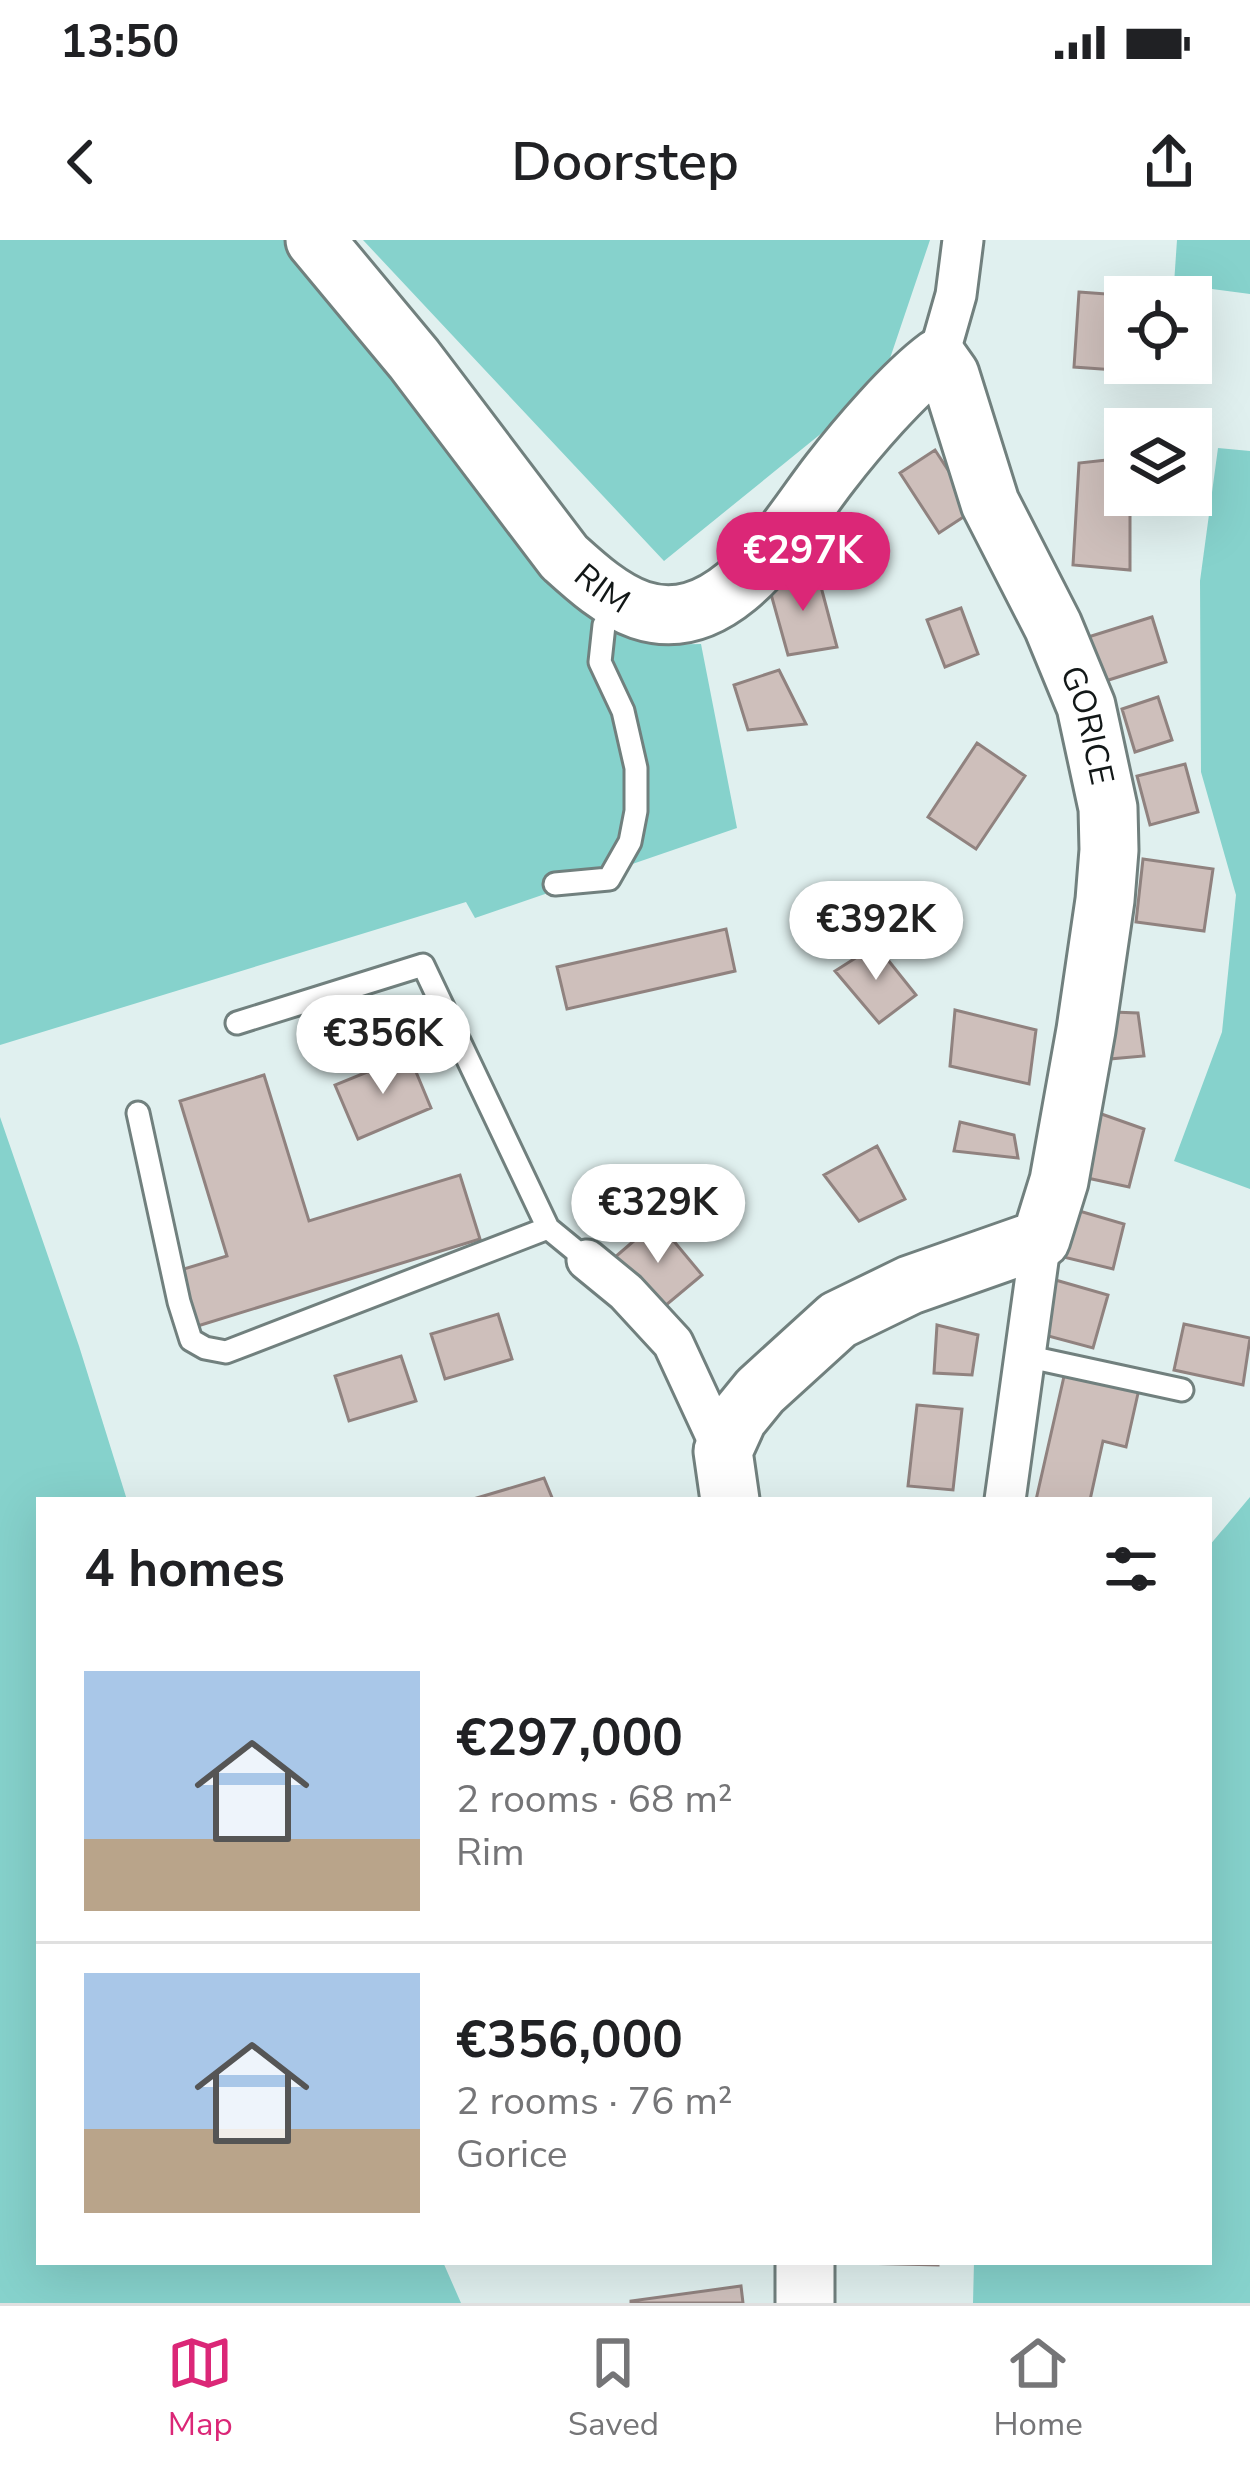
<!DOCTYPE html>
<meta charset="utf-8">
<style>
body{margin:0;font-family:"Nunito Sans",sans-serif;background:#f6f6f6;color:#202124;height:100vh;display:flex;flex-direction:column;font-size:45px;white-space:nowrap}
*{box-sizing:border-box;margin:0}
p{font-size:39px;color:#757577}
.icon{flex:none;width:66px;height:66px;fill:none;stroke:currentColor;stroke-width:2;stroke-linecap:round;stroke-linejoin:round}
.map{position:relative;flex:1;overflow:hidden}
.side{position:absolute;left:36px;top:1257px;width:1176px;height:768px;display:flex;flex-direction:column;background:#fff;border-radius:0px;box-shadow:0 12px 48px #0002}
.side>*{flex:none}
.fabs{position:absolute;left:1104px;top:36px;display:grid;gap:24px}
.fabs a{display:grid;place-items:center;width:108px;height:108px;border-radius:0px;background:#fff;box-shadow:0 12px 48px #0002;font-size:60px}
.price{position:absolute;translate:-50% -102px;padding:0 27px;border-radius:42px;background:#fff;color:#222;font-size:39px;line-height:78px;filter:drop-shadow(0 3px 6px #0008)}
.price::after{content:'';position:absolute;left:50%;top:72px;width:36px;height:27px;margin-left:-18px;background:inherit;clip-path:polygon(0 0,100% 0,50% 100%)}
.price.selected{background:#db2777;color:#fff}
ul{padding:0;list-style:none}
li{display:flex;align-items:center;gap:36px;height:300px;padding:0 48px}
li+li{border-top:3px solid #e0e0e0}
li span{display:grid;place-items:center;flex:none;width:336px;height:240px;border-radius:0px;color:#555}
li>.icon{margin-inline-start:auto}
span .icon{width:144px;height:144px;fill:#fffc;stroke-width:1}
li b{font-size:51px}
h2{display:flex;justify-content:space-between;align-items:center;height:144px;padding:0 48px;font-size:51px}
.status{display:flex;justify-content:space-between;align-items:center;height:84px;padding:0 60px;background:#fff;direction:ltr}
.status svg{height:33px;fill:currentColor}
header{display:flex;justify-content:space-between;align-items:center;height:156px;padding:0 48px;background:#fff;font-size:54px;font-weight:600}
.tabs{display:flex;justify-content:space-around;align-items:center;height:168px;border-top:3px solid #e0e0e0;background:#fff;font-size:33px;color:#757577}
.tabs a{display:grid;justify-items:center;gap:6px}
.tabs .selected{color:#db2777}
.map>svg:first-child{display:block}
.green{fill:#86d2cc}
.building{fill:#cebfbb;stroke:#90827f;stroke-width:3}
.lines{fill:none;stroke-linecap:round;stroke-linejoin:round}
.lane-casing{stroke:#71807e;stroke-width:27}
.street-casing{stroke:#71807e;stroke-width:45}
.secondary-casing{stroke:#71807e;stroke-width:63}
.lane{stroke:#fff;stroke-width:21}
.street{stroke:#fff;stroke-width:39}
.secondary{stroke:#fff;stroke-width:57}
.labels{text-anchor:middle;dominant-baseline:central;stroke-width:9;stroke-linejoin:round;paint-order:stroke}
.street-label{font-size:33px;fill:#121717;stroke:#edfefc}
</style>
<div class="status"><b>13:50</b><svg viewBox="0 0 49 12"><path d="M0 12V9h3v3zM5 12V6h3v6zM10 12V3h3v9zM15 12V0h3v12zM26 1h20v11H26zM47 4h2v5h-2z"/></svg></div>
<header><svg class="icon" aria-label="back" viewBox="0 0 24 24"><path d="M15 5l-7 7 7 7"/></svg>Doorstep<svg class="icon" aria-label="share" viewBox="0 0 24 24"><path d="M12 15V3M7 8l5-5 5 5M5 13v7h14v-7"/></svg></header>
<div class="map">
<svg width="1250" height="2063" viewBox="0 0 1250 2063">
<rect width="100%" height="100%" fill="#e0f0ef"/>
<path class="green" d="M 0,0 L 290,0 L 585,375 L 632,393 L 652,405 L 701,404 L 737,588 L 475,678 L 466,662 L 0,805 Z
M 363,0 L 930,0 L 881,145 L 664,321 Z
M 1177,0 L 1250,0 L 1250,54 L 1174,44 Z
M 1218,208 L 1250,211 L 1250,949 L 1174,921 L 1222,792 L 1236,655 L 1201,532 L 1200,341 Z
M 0,877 L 79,1106 L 127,1260 L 39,1260 L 39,2022 L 443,2022 L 461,2063 L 0,2063 Z
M 1250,1257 L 1250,2063 L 973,2063 L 974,2022 L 1209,2022 L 1209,1306 Z"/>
<path class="building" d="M 1079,52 L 1134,56 L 1125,57 L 1125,123 L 1129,123 L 1129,131 L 1074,127 Z
M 935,210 L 974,270 L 939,293 L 900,233 Z
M 1125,218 L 1125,255 L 1130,255 L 1130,330 L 1073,325 L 1079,223 Z
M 816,328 L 837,407 L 788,415 L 769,347 Z
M 961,368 L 978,414 L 945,427 L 927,380 Z
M 1152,377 L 1166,422 L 1099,443 L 1085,398 Z
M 779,430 L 806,484 L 748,490 L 734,445 Z
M 1158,457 L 1172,500 L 1135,512 L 1122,469 Z
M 977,503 L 1025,536 L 976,609 L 928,577 Z
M 1185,524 L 1198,572 L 1150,585 L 1137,536 Z
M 1143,619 L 1213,629 L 1204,691 L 1136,682 Z
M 726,689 L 735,731 L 567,769 L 557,727 Z
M 876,705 L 916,755 L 879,783 L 835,731 Z
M 955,770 L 1036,790 L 1029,844 L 950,826 Z
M 1112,772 L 1138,773 L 1144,816 L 1109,819 Z
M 409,815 L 431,868 L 358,899 L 335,845 Z
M 264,835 L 309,981 L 460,935 L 480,999 L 191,1088 L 174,1032 L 227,1016 L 180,861 Z
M 1093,871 L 1144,889 L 1129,947 L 1078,936 Z
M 960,882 L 1014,895 L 1018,918 L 954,911 Z
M 877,906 L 905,959 L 859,981 L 824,935 Z
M 1069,968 L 1124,984 L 1113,1029 L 1055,1015 Z
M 657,981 L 702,1035 L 659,1071 L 614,1018 Z
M 1052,1039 L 1108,1055 L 1093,1108 L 1037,1093 Z
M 498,1074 L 512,1119 L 445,1139 L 431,1094 Z
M 1184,1084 L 1250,1098 L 1243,1145 L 1174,1130 Z
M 937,1085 L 978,1095 L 972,1135 L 934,1133 Z
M 401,1116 L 416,1161 L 349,1181 L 335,1136 Z
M 1065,1132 L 1139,1149 L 1126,1207 L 1103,1201 L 1090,1260 L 1036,1260 Z
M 917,1165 L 962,1169 L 953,1250 L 908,1246 Z
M 544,1238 L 553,1260 L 470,1260 Z
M 859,2022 L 938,2022 L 938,2025 L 859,2023 Z
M 741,2046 L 743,2063 L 631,2063 L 631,2061 Z"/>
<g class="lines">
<defs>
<path id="lane" d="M 555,644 L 609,639 L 630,602 L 636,571 L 636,528 L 623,471 L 600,422 L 604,385 L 615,364
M 237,783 L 423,725 L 548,988 L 587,1020
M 138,873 L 179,1062 L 191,1100 L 205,1108 L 226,1112 L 548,988
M 1025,1116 L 1182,1150"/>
<path id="street" d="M 938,118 L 956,55 L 963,0
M 587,1020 L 626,1052 L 673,1103 L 723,1211
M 1005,1260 L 1041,999"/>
<g id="secondary">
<path id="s1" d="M 315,0 L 414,119 L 564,317 C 585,336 611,360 640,370 C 727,399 787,288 830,233 C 857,198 903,144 938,118 L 950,135 L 990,263 L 1053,386 L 1086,466 L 1108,568 L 1109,610 L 1105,660 L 1086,790 L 1059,941 L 1041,999 L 910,1045 L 838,1080 L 760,1151 L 738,1178 L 723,1211 L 730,1260"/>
<path d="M 805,2022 L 805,2063"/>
</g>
</defs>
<use href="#lane" class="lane-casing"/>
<use href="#street" class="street-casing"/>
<use href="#secondary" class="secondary-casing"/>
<use href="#lane" class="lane"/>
<use href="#street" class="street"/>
<use href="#secondary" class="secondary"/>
</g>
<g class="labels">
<g class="street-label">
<text stroke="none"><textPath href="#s1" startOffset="453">RIM</textPath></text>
<text stroke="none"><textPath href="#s1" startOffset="1305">GORICE</textPath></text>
</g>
</g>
</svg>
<div class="fabs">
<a><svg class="icon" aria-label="locate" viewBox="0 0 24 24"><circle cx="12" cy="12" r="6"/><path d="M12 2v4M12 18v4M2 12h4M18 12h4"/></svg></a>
<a><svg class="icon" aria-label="layers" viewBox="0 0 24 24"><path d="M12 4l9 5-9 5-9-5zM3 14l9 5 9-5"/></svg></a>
</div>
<b class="price selected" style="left:803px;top:374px">€297K</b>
<b class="price" style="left:876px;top:743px">€392K</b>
<b class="price" style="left:383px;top:857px">€356K</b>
<b class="price" style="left:658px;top:1026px">€329K</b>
<section class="side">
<h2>4 homes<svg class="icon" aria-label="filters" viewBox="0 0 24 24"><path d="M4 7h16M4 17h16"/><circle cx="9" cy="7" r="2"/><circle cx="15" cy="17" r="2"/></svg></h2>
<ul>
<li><span style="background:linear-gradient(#a9c7e8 70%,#b9a48a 0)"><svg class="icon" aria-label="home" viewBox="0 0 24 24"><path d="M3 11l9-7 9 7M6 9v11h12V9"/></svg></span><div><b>€297,000</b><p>2 rooms · 68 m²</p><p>Rim</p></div></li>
<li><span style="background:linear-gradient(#a9c7e8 65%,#b9a48a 0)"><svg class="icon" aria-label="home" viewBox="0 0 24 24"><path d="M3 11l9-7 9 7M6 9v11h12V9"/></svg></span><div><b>€356,000</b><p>2 rooms · 76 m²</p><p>Gorice</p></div></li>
</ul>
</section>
</div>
<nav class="tabs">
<a class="selected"><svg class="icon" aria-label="map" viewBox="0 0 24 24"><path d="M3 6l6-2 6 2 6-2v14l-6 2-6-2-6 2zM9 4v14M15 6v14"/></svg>Map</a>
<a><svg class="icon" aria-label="saved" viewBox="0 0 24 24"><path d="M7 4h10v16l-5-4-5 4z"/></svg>Saved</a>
<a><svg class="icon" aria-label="home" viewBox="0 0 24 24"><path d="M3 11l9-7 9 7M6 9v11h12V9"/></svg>Home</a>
</nav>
